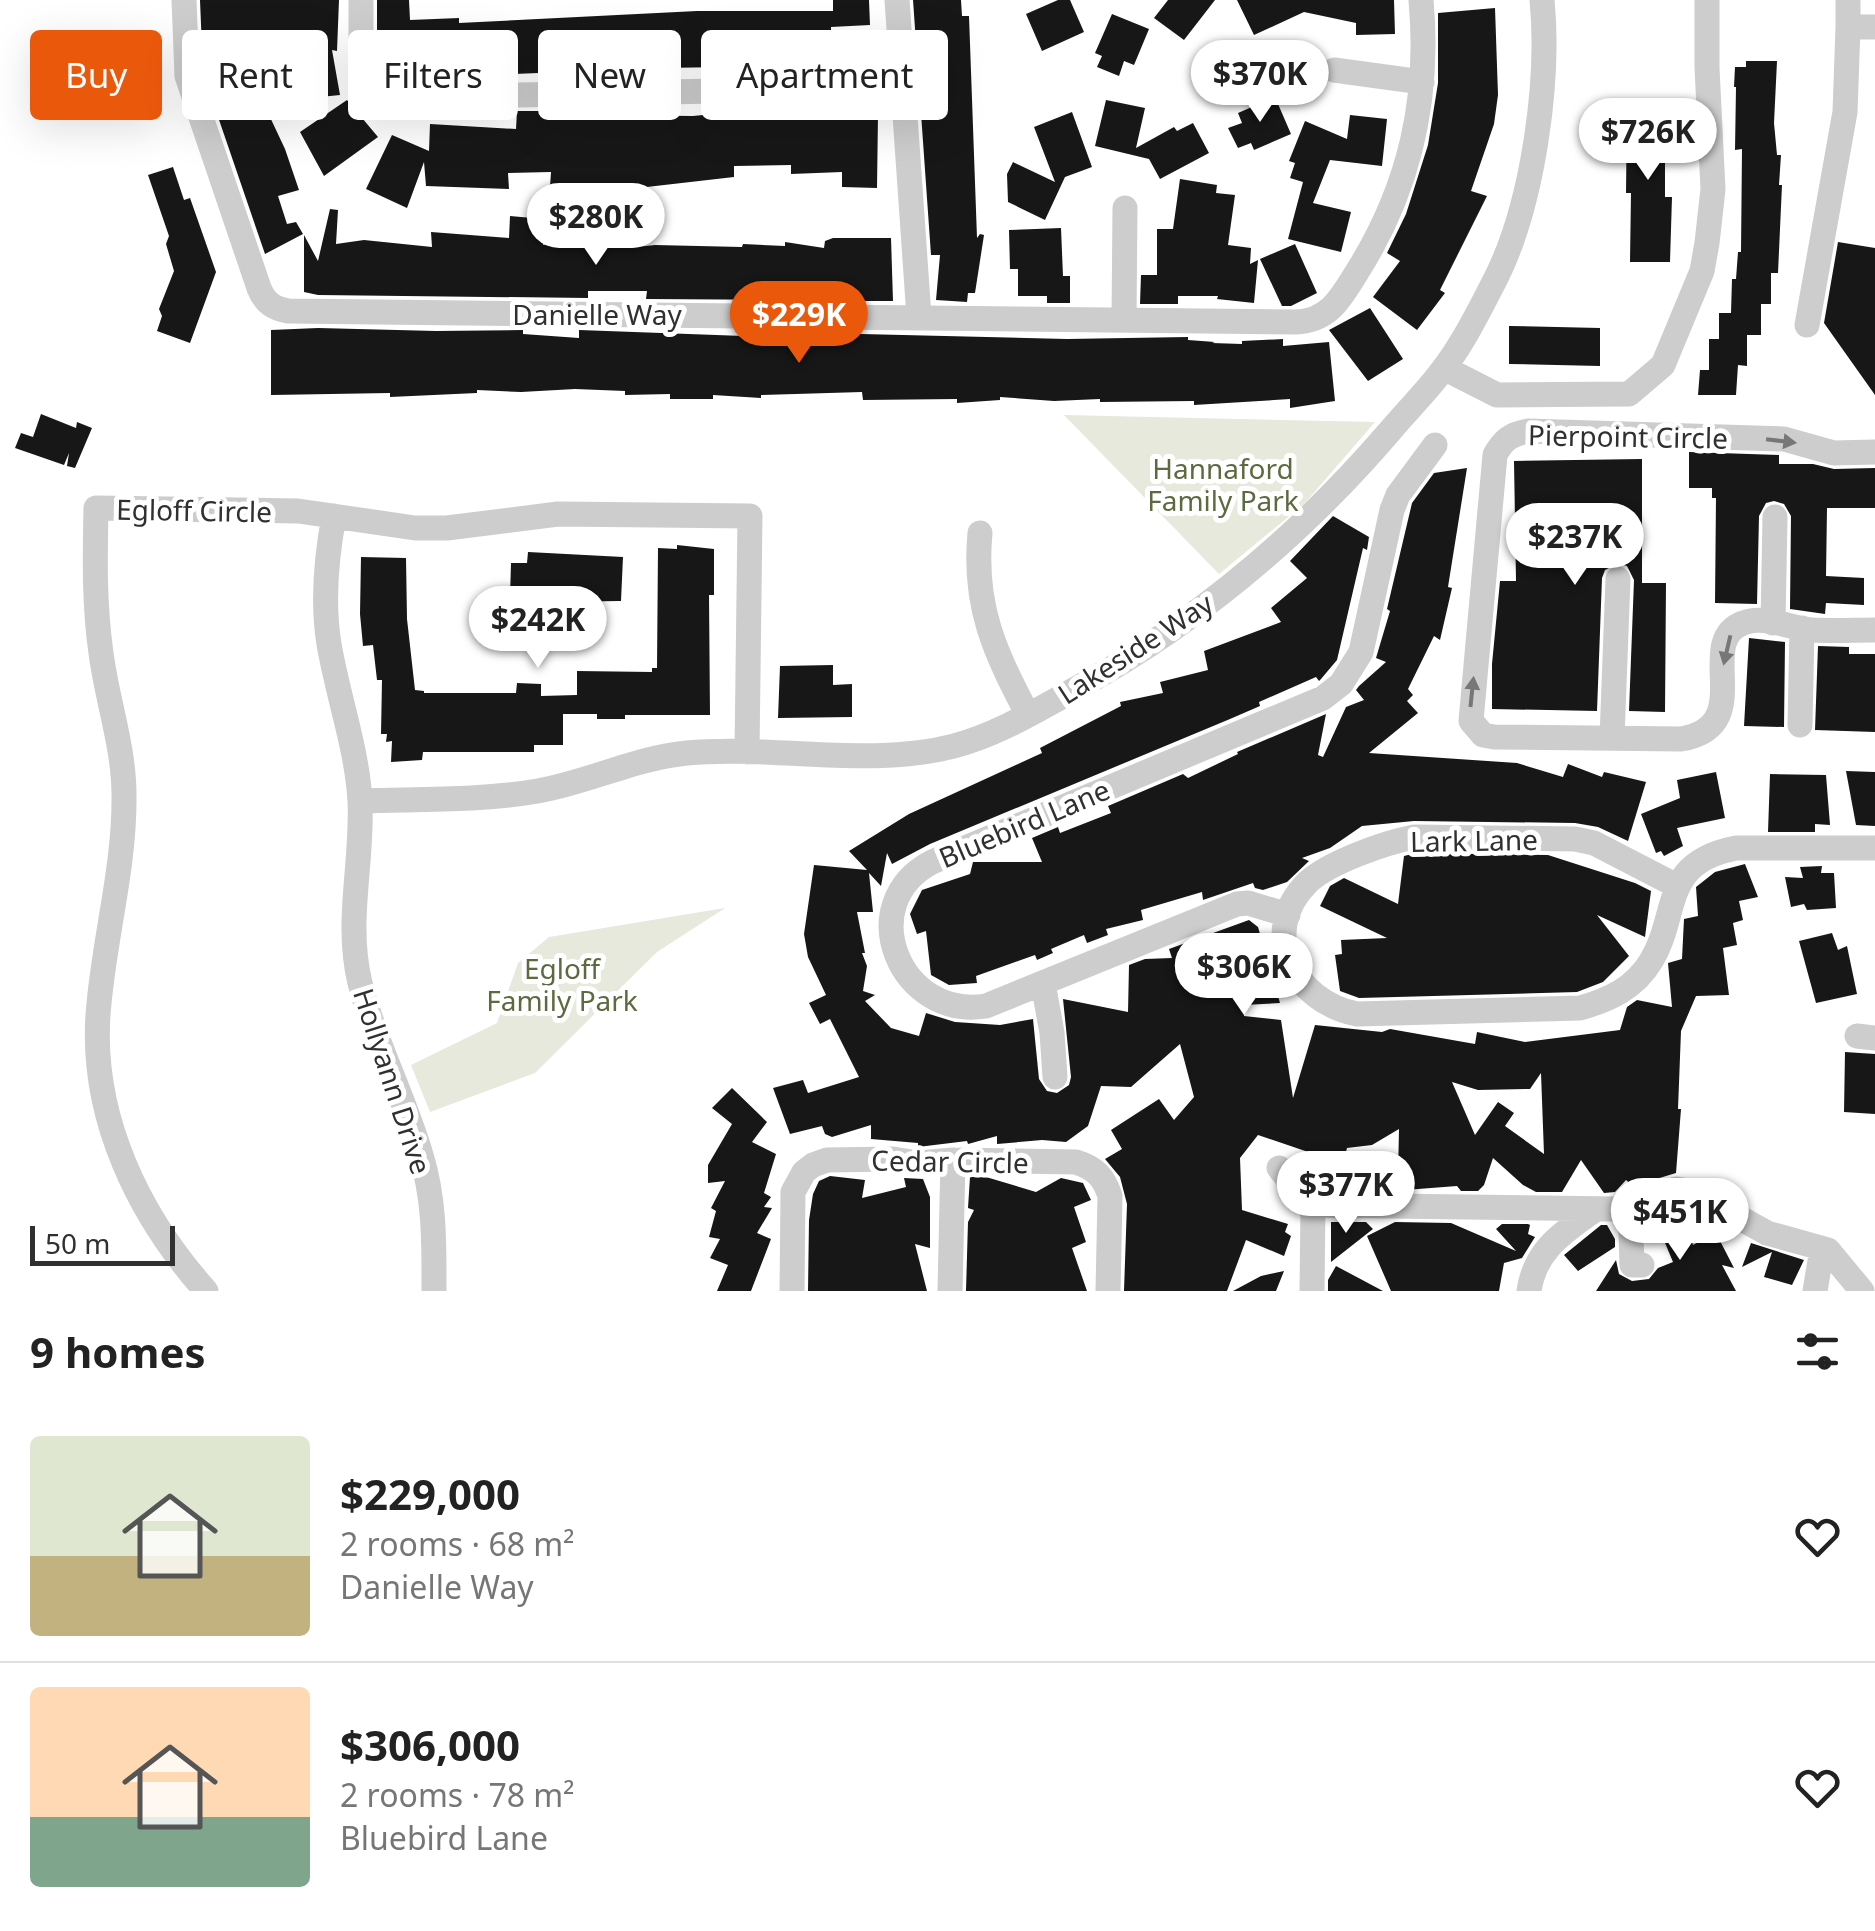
<!DOCTYPE html>
<meta charset="utf-8">
<style>
body{margin:0;font-family:"Noto Sans",sans-serif;background:#f6f6f6;color:#222;height:100vh;display:flex;flex-direction:column;font-size:38px;white-space:nowrap}
*{box-sizing:border-box;margin:0}
p{font-size:32px;color:#767676}
.icon{flex:none;width:55px;height:55px;fill:none;stroke:currentColor;stroke-width:2;stroke-linecap:round;stroke-linejoin:round}
.map{position:relative;height:1291px;overflow:hidden}
.details{display:flex;flex-direction:column;background:#fff;flex:1}
.details>*{flex:none}
.guide{position:absolute;left:30px;top:30px;width:1000px;height:90px;display:flex;gap:20px}
.scale{position:absolute;left:30px;bottom:25px;width:145px;box-sizing:border-box;padding-left:10px;border:5px solid #303030;border-top:0;font-size:28px;line-height:35px;white-space:nowrap;color:#303030;-webkit-text-stroke:8px #fff;paint-order:stroke}
.price{position:absolute;translate:-50% -85px;padding:0 22px;border-radius:35px;background:#fff;color:#222;font-size:32px;line-height:65px;filter:drop-shadow(0 2px 5px #0008)}
.price::after{content:'';position:absolute;left:50%;top:60px;width:30px;height:22px;margin-left:-15px;background:inherit;clip-path:polygon(0 0,100% 0,50% 100%)}
.price.selected{background:#ea580c;color:#fff}
ul{padding:0;list-style:none}
li{display:flex;align-items:center;gap:30px;height:250px;padding:0 30px}
li+li{border-top:2px solid #e0e0e0}
li span{display:grid;place-items:center;flex:none;width:280px;height:200px;border-radius:10px;color:#555}
li>.icon{margin-inline-start:auto}
span .icon{width:120px;height:120px;fill:#fffc;stroke-width:1}
li b{font-size:42px}
h2{display:flex;justify-content:space-between;align-items:center;height:120px;padding:0 30px;font-size:42px}
.tag{padding:0 35px;border-radius:10px;background:#fff;box-shadow:0 10px 40px #0002;font-size:35px;line-height:90px}
.tag.selected{background:#ea580c;color:#fff}
.map>svg:first-child{display:block}
.green{fill:#e6e9dc}
.building{fill:#171717;fill-rule:evenodd}
.lines{fill:none;stroke-linecap:round;stroke-linejoin:round}
.minor{stroke:#cdcdcd;stroke-width:25}
.oneway{fill:#777}
.labels{text-anchor:middle;dominant-baseline:central;stroke-width:10;stroke-linejoin:round;paint-order:stroke}
.street-label{font-size:28px;fill:#303030;stroke:#fff}
.park-label{font-size:28px;fill:#5c6a3f;stroke:#fff}
</style>
<div class="map">
<svg width="1875" height="1291" viewBox="0 0 1875 1291">
<rect width="100%" height="100%" fill="#fff"/>
<path class="green" d="M 1064,415 L 1375,422 L 1304,504 L 1219,574 Z
M 725,908 L 657,952 L 535,1073 L 430,1112 L 411,1065 L 497,1023 L 518,963 L 549,937 Z"/>
<path class="building" d="M 200,0 L 339,0 L 337,51 L 332,50 L 340,95 L 300,99 L 299,92 L 287,94 L 283,53 L 244,54 L 266,97 L 261,98 L 285,149 L 299,190 L 278,196 L 287,224 L 296,222 L 303,234 L 265,254 L 203,73 Z
M 377,0 L 409,0 L 410,20 L 459,18 L 459,23 L 697,11 L 833,11 L 833,0 L 869,0 L 870,25 L 831,27 L 832,72 L 804,73 L 803,66 L 659,68 L 422,78 L 420,34 L 377,34 Z
M 913,0 L 961,0 L 962,16 L 969,16 L 977,238 L 980,234 L 984,235 L 975,293 L 968,293 L 967,302 L 936,300 L 940,255 L 931,255 Z
M 1058,0 L 1070,0 L 1084,32 L 1042,51 L 1026,14 Z
M 1168,0 L 1215,0 L 1184,40 L 1154,18 Z
M 1237,0 L 1394,0 L 1395,34 L 1356,35 L 1356,23 L 1304,12 L 1254,35 Z
M 1495,8 L 1498,95 L 1494,124 L 1471,191 L 1487,196 L 1440,290 L 1445,293 L 1417,330 L 1373,297 L 1400,261 L 1387,253 L 1406,214 L 1428,145 L 1438,83 L 1438,13 Z
M 1112,14 L 1149,29 L 1134,65 L 1124,61 L 1119,76 L 1097,67 L 1102,56 L 1095,53 Z
M 1215,44 L 1267,56 L 1258,95 L 1224,87 L 1227,77 L 1207,73 Z
M 1746,61 L 1777,61 L 1774,123 L 1777,155 L 1781,155 L 1779,185 L 1782,185 L 1778,273 L 1771,273 L 1771,304 L 1761,304 L 1761,335 L 1747,335 L 1747,366 L 1738,365 L 1736,395 L 1698,395 L 1700,370 L 1709,370 L 1709,339 L 1719,339 L 1719,313 L 1731,313 L 1732,279 L 1736,279 L 1738,252 L 1741,252 L 1742,149 L 1735,150 L 1736,87 L 1734,87 L 1735,67 L 1746,67 Z
M 1275,97 L 1291,134 L 1254,150 L 1251,143 L 1238,148 L 1228,128 L 1242,123 L 1238,113 Z
M 347,100 L 378,137 L 324,176 L 300,132 Z
M 1106,100 L 1145,108 L 1136,148 L 1174,127 L 1177,131 L 1193,123 L 1209,153 L 1160,179 L 1149,159 L 1095,146 Z
M 1627,104 L 1666,105 L 1669,161 L 1665,161 L 1665,197 L 1672,197 L 1670,262 L 1630,262 L 1631,193 L 1626,193 Z
M 743,108 L 783,108 L 783,112 L 833,108 L 833,111 L 878,114 L 877,188 L 842,187 L 842,172 L 791,174 L 791,165 L 734,166 L 734,177 L 638,188 L 593,190 L 550,187 L 551,172 L 508,173 L 509,189 L 426,186 L 424,162 L 407,208 L 366,189 L 392,135 L 429,151 L 430,124 L 516,129 L 517,111 L 547,111 L 547,117 L 595,118 L 597,115 L 693,116 L 743,111 Z
M 1072,112 L 1092,167 L 1065,177 L 1045,220 L 1008,202 L 1007,174 L 1013,162 L 1055,182 L 1034,127 Z
M 1350,115 L 1387,119 L 1382,166 L 1330,160 L 1313,203 L 1351,212 L 1341,252 L 1288,239 L 1303,182 L 1290,178 L 1295,163 L 1289,161 L 1305,121 L 1347,139 Z
M 173,167 L 184,200 L 190,198 L 216,272 L 190,343 L 157,331 L 162,316 L 159,309 L 174,271 L 166,244 L 169,236 L 148,175 Z
M 1180,179 L 1217,185 L 1216,193 L 1235,195 L 1228,245 L 1251,248 L 1250,264 L 1258,260 L 1254,303 L 1217,299 L 1218,296 L 1178,296 L 1178,304 L 1140,304 L 1141,275 L 1157,275 L 1157,229 L 1173,229 Z
M 330,209 L 338,210 L 336,244 L 364,240 L 432,247 L 431,232 L 509,238 L 510,216 L 543,219 L 543,245 L 603,244 L 622,240 L 628,248 L 655,245 L 742,247 L 743,244 L 785,246 L 785,242 L 824,248 L 825,241 L 833,238 L 891,238 L 893,301 L 856,301 L 856,294 L 815,293 L 815,300 L 646,299 L 647,291 L 588,291 L 588,298 L 318,295 L 304,292 L 304,235 L 318,261 Z
M 1061,228 L 1063,276 L 1070,276 L 1070,303 L 1047,303 L 1047,296 L 1018,296 L 1018,269 L 1010,269 L 1009,230 Z
M 1838,242 L 1875,248 L 1875,395 L 1824,323 Z
M 1295,244 L 1317,293 L 1291,306 L 1282,306 L 1260,259 Z
M 1370,308 L 1403,359 L 1368,381 L 1329,330 Z
M 1509,326 L 1600,328 L 1600,366 L 1509,364 Z
M 318,328 L 436,331 L 523,330 L 523,334 L 579,338 L 579,330 L 769,337 L 769,334 L 861,334 L 1067,339 L 1188,337 L 1188,340 L 1215,342 L 1212,343 L 1242,344 L 1242,341 L 1283,339 L 1283,346 L 1329,342 L 1335,401 L 1290,408 L 1290,399 L 1194,405 L 1194,401 L 1100,402 L 1100,399 L 1054,401 L 1000,397 L 1000,400 L 957,403 L 957,399 L 863,400 L 862,392 L 761,395 L 761,398 L 713,395 L 713,399 L 670,399 L 670,394 L 625,395 L 625,391 L 575,389 L 521,392 L 477,390 L 477,393 L 390,397 L 390,393 L 271,395 L 271,330 Z
M 41,414 L 76,428 L 77,422 L 92,428 L 75,468 L 67,466 L 69,453 L 64,465 L 15,448 L 21,433 L 33,437 Z
M 1689,452 L 1779,455 L 1779,464 L 1813,464 L 1834,469 L 1875,468 L 1875,508 L 1827,508 L 1826,576 L 1864,578 L 1864,605 L 1826,603 L 1825,614 L 1790,609 L 1791,516 L 1784,504 L 1774,501 L 1766,503 L 1759,516 L 1757,604 L 1715,603 L 1716,498 L 1712,498 L 1712,488 L 1689,488 Z
M 1642,459 L 1642,583 L 1666,583 L 1665,712 L 1629,711 L 1634,580 L 1627,566 L 1618,563 L 1605,570 L 1602,578 L 1597,711 L 1492,709 L 1492,664 L 1500,581 L 1516,581 L 1514,461 Z
M 1467,468 L 1448,587 L 1452,588 L 1440,640 L 1434,636 L 1408,689 L 1413,695 L 1407,701 L 1418,713 L 1369,753 L 1517,763 L 1563,777 L 1568,764 L 1602,777 L 1604,772 L 1646,782 L 1628,841 L 1598,827 L 1575,823 L 1414,821 L 1362,826 L 1330,848 L 1302,858 L 1309,861 L 1287,882 L 1263,890 L 1255,888 L 1253,883 L 1203,900 L 1202,892 L 1141,910 L 1143,920 L 1106,929 L 1108,935 L 1087,943 L 1084,935 L 1051,949 L 1053,953 L 1037,960 L 1035,955 L 976,976 L 977,983 L 949,985 L 931,975 L 926,931 L 917,934 L 910,914 L 922,890 L 970,874 L 973,862 L 1042,862 L 1032,838 L 1058,827 L 1060,833 L 1111,813 L 1108,806 L 1183,774 L 1188,778 L 1238,754 L 1237,752 L 1326,714 L 1318,755 L 1323,757 L 1346,707 L 1364,700 L 1356,690 L 1359,686 L 1386,662 L 1376,658 L 1390,611 L 1387,609 L 1412,503 L 1434,473 Z
M 1333,516 L 1369,537 L 1367,550 L 1363,548 L 1337,660 L 1321,679 L 1319,681 L 1316,677 L 1259,702 L 1260,706 L 1230,719 L 930,844 L 892,864 L 887,853 L 881,886 L 869,873 L 873,912 L 857,912 L 865,953 L 862,953 L 867,966 L 863,991 L 875,995 L 865,1001 L 891,1028 L 919,1036 L 926,1013 L 955,1022 L 1000,1025 L 1033,1019 L 1039,1079 L 1047,1091 L 1057,1093 L 1069,1085 L 1071,1077 L 1063,999 L 1128,1012 L 1129,965 L 1145,959 L 1172,958 L 1169,949 L 1249,920 L 1258,927 L 1280,1003 L 1244,1005 L 1244,1016 L 1281,1020 L 1293,1098 L 1315,1025 L 1382,1032 L 1390,1029 L 1475,1044 L 1477,1032 L 1525,1042 L 1620,1030 L 1627,1007 L 1637,1000 L 1672,1007 L 1668,963 L 1682,959 L 1684,919 L 1698,916 L 1696,887 L 1715,872 L 1745,864 L 1758,897 L 1739,901 L 1743,920 L 1733,923 L 1737,945 L 1723,948 L 1729,995 L 1696,996 L 1681,1031 L 1678,1109 L 1681,1109 L 1676,1173 L 1633,1186 L 1626,1180 L 1615,1192 L 1604,1193 L 1581,1160 L 1562,1192 L 1536,1192 L 1523,1185 L 1493,1158 L 1484,1185 L 1478,1191 L 1461,1191 L 1457,1186 L 1405,1190 L 1398,1175 L 1399,1129 L 1372,1145 L 1347,1148 L 1336,1189 L 1320,1189 L 1307,1177 L 1314,1154 L 1258,1135 L 1240,1158 L 1242,1210 L 1288,1224 L 1285,1232 L 1291,1236 L 1284,1256 L 1246,1240 L 1227,1291 L 1124,1291 L 1127,1204 L 1120,1177 L 1105,1159 L 1122,1149 L 1111,1130 L 1159,1099 L 1174,1120 L 1194,1097 L 1180,1044 L 1131,1087 L 1101,1086 L 1088,1126 L 1066,1142 L 1042,1140 L 997,1144 L 997,1136 L 968,1144 L 967,1141 L 918,1147 L 918,1143 L 871,1139 L 871,1125 L 832,1137 L 825,1134 L 822,1126 L 790,1134 L 773,1088 L 803,1080 L 808,1093 L 859,1077 L 830,1019 L 820,1024 L 809,1003 L 826,995 L 808,957 L 804,934 L 814,865 L 867,870 L 849,851 L 909,814 L 1042,753 L 1040,748 L 1121,706 L 1120,702 L 1163,693 L 1160,682 L 1208,670 L 1204,651 L 1281,622 L 1271,608 L 1307,578 L 1290,561 ZM 1541,1073 L 1544,1154 L 1505,1126 L 1514,1113 L 1498,1102 L 1475,1135 L 1452,1082 L 1478,1090 L 1530,1089 Z
M 677,545 L 714,549 L 714,595 L 709,595 L 710,715 L 625,715 L 625,719 L 597,719 L 597,714 L 563,714 L 563,745 L 534,745 L 534,752 L 423,752 L 422,760 L 391,762 L 392,741 L 386,742 L 387,734 L 381,734 L 382,680 L 377,680 L 373,645 L 363,646 L 360,614 L 361,557 L 406,558 L 407,619 L 415,690 L 424,691 L 424,693 L 516,693 L 517,683 L 541,684 L 541,696 L 577,695 L 577,671 L 652,672 L 652,668 L 657,668 L 658,548 L 677,549 Z
M 528,552 L 623,557 L 621,601 L 546,602 L 545,597 L 510,597 L 511,563 L 527,563 Z
M 1749,638 L 1785,642 L 1784,727 L 1744,726 Z
M 1818,646 L 1849,647 L 1849,654 L 1875,654 L 1875,732 L 1815,730 Z
M 833,665 L 833,685 L 852,684 L 852,717 L 778,718 L 780,666 Z
M 1846,771 L 1875,772 L 1875,826 L 1856,825 Z
M 1716,772 L 1725,818 L 1677,828 L 1683,846 L 1664,856 L 1661,851 L 1656,853 L 1641,814 L 1680,798 L 1677,780 Z
M 1770,774 L 1826,775 L 1830,825 L 1815,824 L 1815,832 L 1768,832 Z
M 1416,853 L 1548,855 L 1635,883 L 1651,891 L 1645,937 L 1597,915 L 1629,956 L 1603,982 L 1577,992 L 1359,998 L 1340,991 L 1335,955 L 1342,954 L 1341,940 L 1387,938 L 1320,906 L 1330,886 L 1344,878 L 1398,904 L 1404,856 Z
M 1822,866 L 1821,873 L 1834,873 L 1836,908 L 1807,910 L 1804,904 L 1791,907 L 1785,877 L 1803,878 L 1800,867 Z
M 1832,933 L 1838,950 L 1847,946 L 1857,994 L 1816,1003 L 1799,941 Z
M 1845,1052 L 1875,1054 L 1875,1114 L 1844,1112 Z
M 732,1088 L 767,1122 L 752,1142 L 776,1154 L 764,1193 L 771,1197 L 764,1207 L 772,1208 L 757,1233 L 771,1239 L 751,1291 L 717,1291 L 728,1265 L 710,1258 L 720,1239 L 709,1237 L 716,1211 L 711,1208 L 725,1181 L 708,1183 L 708,1165 L 732,1124 L 712,1108 Z
M 830,1176 L 865,1180 L 862,1198 L 906,1187 L 904,1178 L 923,1179 L 930,1197 L 930,1248 L 915,1244 L 927,1291 L 808,1291 L 809,1220 L 813,1194 L 819,1181 Z
M 970,1177 L 986,1177 L 1036,1192 L 1061,1178 L 1083,1183 L 1091,1200 L 1074,1207 L 1086,1242 L 1072,1248 L 1087,1291 L 966,1291 L 968,1222 L 974,1210 L 968,1208 Z
M 1677,1206 L 1693,1245 L 1716,1233 L 1734,1268 L 1722,1265 L 1736,1291 L 1596,1291 L 1616,1260 L 1619,1274 L 1632,1281 L 1649,1279 L 1658,1268 L 1673,1262 L 1653,1214 Z
M 1331,1222 L 1366,1222 L 1373,1229 L 1331,1262 Z
M 1395,1222 L 1451,1223 L 1516,1251 L 1496,1229 L 1502,1224 L 1528,1224 L 1530,1225 L 1528,1234 L 1535,1237 L 1522,1258 L 1504,1263 L 1499,1291 L 1391,1291 L 1367,1236 Z
M 1601,1225 L 1607,1225 L 1615,1239 L 1615,1247 L 1578,1271 L 1564,1255 Z
M 1751,1243 L 1804,1260 L 1792,1285 L 1764,1277 L 1772,1252 L 1742,1267 Z
M 1336,1266 L 1383,1291 L 1328,1291 L 1328,1280 Z
M 1284,1271 L 1276,1291 L 1233,1291 L 1261,1276 Z"/>
<g class="lines">
<path class="minor" d="M 184,0 L 187,76 L 259,288 C 265,303 273,308 288,311 L 1296,322 C 1329,321 1341,298 1357,272 C 1410,188 1430,99 1421,0
M 361,0 L 361,74 L 365,85 L 383,98 L 902,87
M 897,0 L 919,317
M 1848,0 L 1848,27 L 1875,27
M 1334,70 L 1422,82
M 1124,320 L 1125,208
M 1807,325 L 1845,112 L 1848,27
M 1444,368 L 1497,395 L 1629,394 L 1663,365 L 1702,271 L 1707,243 L 1713,189 L 1707,68 L 1707,0
M 1875,452 L 1834,453 L 1784,439 L 1528,431 C 1511,434 1503,440 1495,455 L 1471,721 L 1483,735 L 1494,737 L 1681,739 C 1759,726 1693,642 1743,623 C 1765,614 1790,629 1812,630 C 1833,631 1854,630 1875,630
M 334,516 C 326,559 322,601 329,644 C 338,697 357,748 360,801 C 363,863 345,921 360,983 C 375,1042 404,1097 421,1155 C 435,1200 434,1245 434,1291
M 980,533 C 973,607 995,652 1028,715
M 1773,623 L 1775,517
M 1800,725 L 1802,628
M 1612,738 L 1618,579
M 360,801 C 419,799 479,801 538,791 C 589,782 635,758 687,753 C 773,745 870,768 954,746 C 996,735 1034,712 1072,691 C 1194,625 1300,536 1390,431 C 1406,412 1423,395 1438,376 C 1462,346 1479,311 1496,278 C 1533,204 1550,81 1542,0
M 1677,886 L 1594,843 L 1575,839 L 1414,837 C 1384,843 1330,862 1308,882 C 1257,932 1294,1002 1357,1014 L 1580,1008 C 1609,1000 1635,988 1651,961 C 1680,914 1659,863 1736,848 L 1875,848
M 1288,915 L 1248,903 L 1237,904 L 986,1006 C 900,1020 852,904 932,862 L 1323,698 L 1341,684 L 1361,652 L 1392,510 L 1398,495 L 1435,445
M 1043,983 L 1052,1033 L 1055,1077
M 1857,1036 L 1875,1038
M 1279,1168 L 1309,1205 L 1616,1209 L 1677,1189 L 1693,1192 L 1767,1233 L 1828,1250 L 1862,1291
M 1630,1204 L 1632,1265 L 1642,1265
M 206,1291 C 139,1216 91,1118 98,1015 C 103,942 125,869 124,795 C 124,747 107,700 101,653 C 94,604 95,557 96,508 L 298,511 L 415,528 L 447,528 L 558,514 L 750,516 L 747,752
M 792,1291 L 793,1192 L 804,1172 L 813,1165 L 827,1160 L 893,1159 L 918,1163 L 953,1160 L 1076,1162 C 1095,1168 1104,1177 1110,1196 L 1108,1291
M 950,1291 L 953,1160
M 1312,1291 L 1313,1205
M 1529,1291 C 1535,1249 1564,1232 1596,1209
M 1815,1291 L 1822,1249"/>
</g>
<defs><path id="oneway-solid" d="M-6-.8H1V-3.2L6.5 0L1 3.2V.8H-6Z" transform="scale(2.5)"/></defs>
<g class="oneway">
<use href="#oneway-solid" transform="translate(1781 441) rotate(7)"/>
<use href="#oneway-solid" transform="translate(1727 650) rotate(103)"/>
<use href="#oneway-solid" transform="translate(1472 692) rotate(-84)"/>
</g>
<g class="labels">
<g class="street-label">
<text x="597" y="314">Danielle Way</text>
<text transform="translate(1628 436) rotate(1)">Pierpoint Circle</text>
<text transform="translate(194 510) rotate(1)">Egloff Circle</text>
<text transform="translate(1135 648) rotate(-33)">Lakeside Way</text>
<text transform="translate(1024 823) rotate(-23)">Bluebird Lane</text>
<text transform="translate(1474 840) rotate(-1)">Lark Lane</text>
<text transform="translate(393 1081) rotate(72)">Hollyann Drive</text>
<text transform="translate(950 1161) rotate(1)">Cedar Circle</text>
</g>
<g class="park-label">
<text x="1223" y="468">Hannaford<tspan x="1223" dy="32">Family Park</tspan></text>
<text x="562" y="968">Egloff<tspan x="562" dy="32">Family Park</tspan></text>
</g>
</g>
</svg>
<div class="scale">50 m</div>
<b class="price" style="left:1260px;top:125px">$370K</b>
<b class="price" style="left:1648px;top:183px">$726K</b>
<b class="price" style="left:596px;top:268px">$280K</b>
<b class="price selected" style="left:799px;top:366px">$229K</b>
<b class="price" style="left:1575px;top:588px">$237K</b>
<b class="price" style="left:538px;top:671px">$242K</b>
<b class="price" style="left:1244px;top:1018px">$306K</b>
<b class="price" style="left:1346px;top:1236px">$377K</b>
<b class="price" style="left:1680px;top:1263px">$451K</b>
<div class="guide">
<a class="tag selected">Buy</a>
<a class="tag">Rent</a>
<a class="tag">Filters</a>
<a class="tag">New</a>
<a class="tag">Apartment</a>
</div>
</div>
<section class="details">
<h2>9 homes<svg class="icon" aria-label="filters" viewBox="0 0 24 24"><path d="M4 7h16M4 17h16"/><circle cx="9" cy="7" r="2"/><circle cx="15" cy="17" r="2"/></svg></h2>
<ul>
<li><span style="background:linear-gradient(#dfe7d0 60%,#c2b280 0)"><svg class="icon" aria-label="home" viewBox="0 0 24 24"><path d="M3 11l9-7 9 7M6 9v11h12V9"/></svg></span><div><b>$229,000</b><p>2 rooms · 68 m²</p><p>Danielle Way</p></div><svg class="icon" aria-label="heart" viewBox="0 0 24 24"><path d="M12 20l-8-8c-3-5 5-10 8-4 3-6 11-1 8 4z"/></svg></li>
<li><span style="background:linear-gradient(#ffd9b3 65%,#7fa58c 0)"><svg class="icon" aria-label="home" viewBox="0 0 24 24"><path d="M3 11l9-7 9 7M6 9v11h12V9"/></svg></span><div><b>$306,000</b><p>2 rooms · 78 m²</p><p>Bluebird Lane</p></div><svg class="icon" aria-label="heart" viewBox="0 0 24 24"><path d="M12 20l-8-8c-3-5 5-10 8-4 3-6 11-1 8 4z"/></svg></li>
</ul>
</section>
